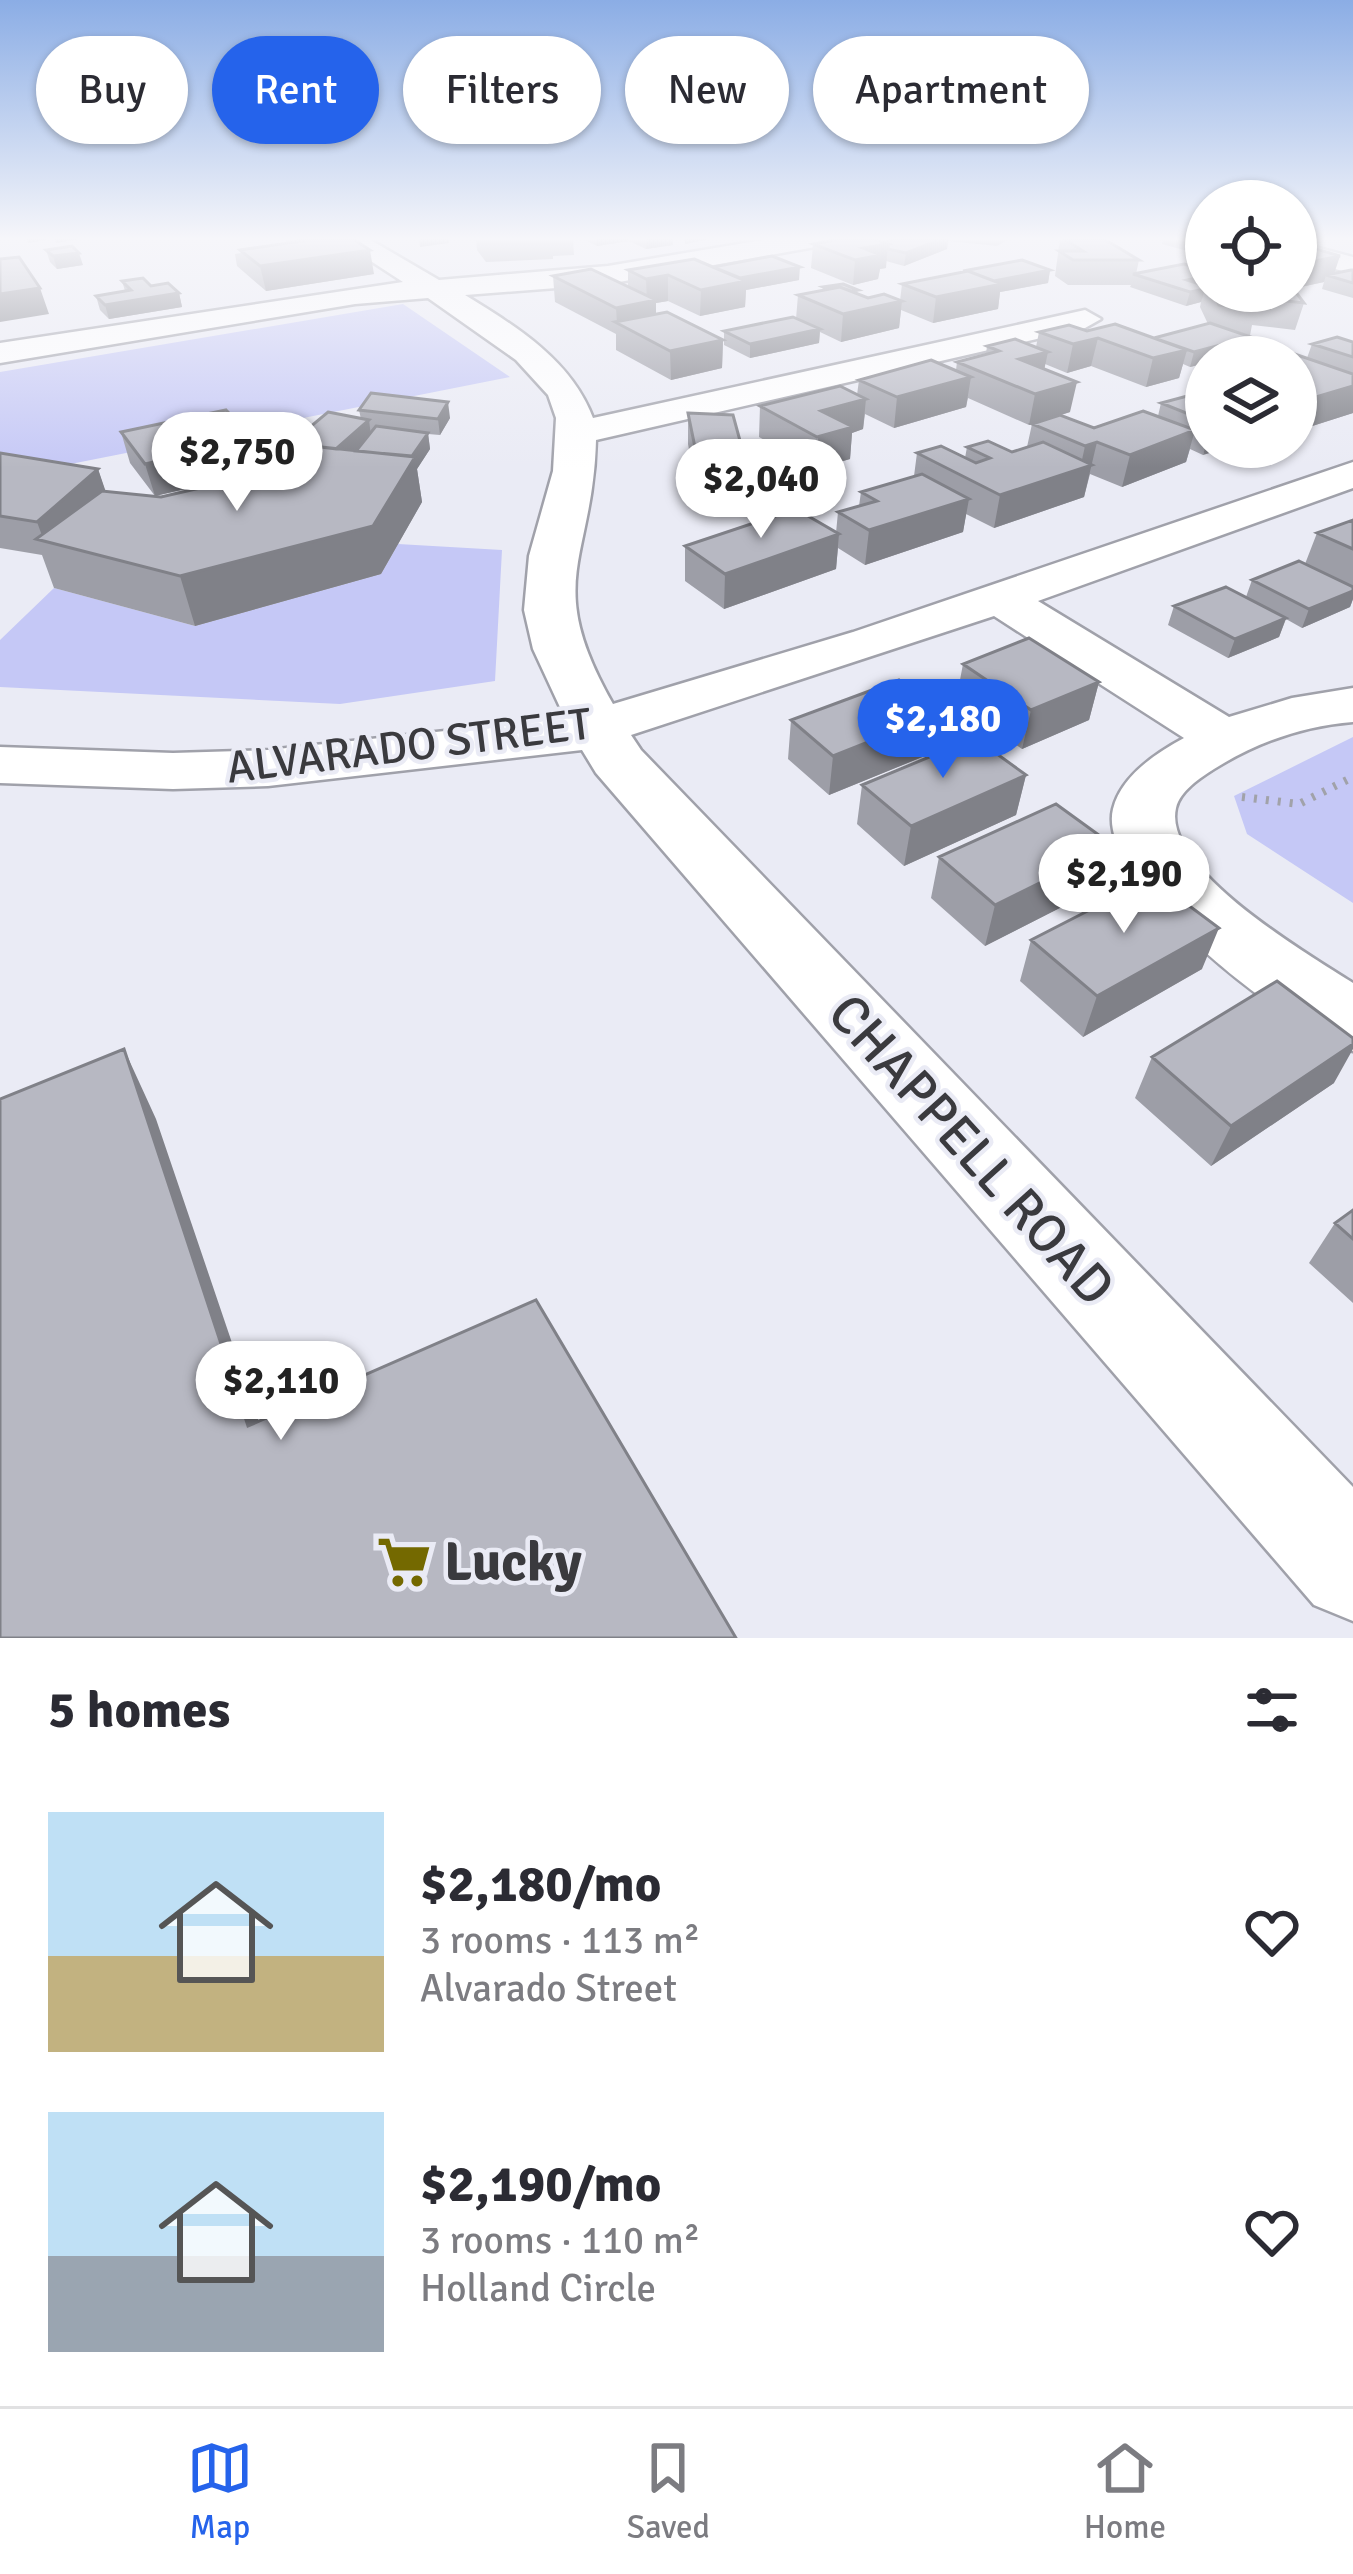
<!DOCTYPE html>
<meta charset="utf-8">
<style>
body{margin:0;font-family:Signika,sans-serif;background:#f7f7f7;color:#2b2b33;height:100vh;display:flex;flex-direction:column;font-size:45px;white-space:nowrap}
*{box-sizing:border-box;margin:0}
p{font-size:39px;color:#7c7c81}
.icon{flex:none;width:66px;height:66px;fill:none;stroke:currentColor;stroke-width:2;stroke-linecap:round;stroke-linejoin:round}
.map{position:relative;height:1638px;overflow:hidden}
.side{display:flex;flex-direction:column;background:#fff;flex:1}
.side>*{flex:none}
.banner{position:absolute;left:36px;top:36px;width:1281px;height:108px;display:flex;gap:24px}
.tools{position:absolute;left:1185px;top:180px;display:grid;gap:24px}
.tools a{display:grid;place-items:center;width:132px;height:132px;border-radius:50%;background:#fff;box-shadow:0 3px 9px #0004;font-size:60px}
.price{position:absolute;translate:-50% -102px;padding:0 27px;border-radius:42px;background:#fff;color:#222;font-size:39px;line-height:78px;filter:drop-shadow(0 3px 6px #0008)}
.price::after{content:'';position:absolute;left:50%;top:72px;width:36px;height:27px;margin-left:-18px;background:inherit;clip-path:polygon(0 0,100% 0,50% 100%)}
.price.current{background:#2563eb;color:#fff}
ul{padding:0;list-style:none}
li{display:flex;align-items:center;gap:36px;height:300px;padding:0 48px}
li span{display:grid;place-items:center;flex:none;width:336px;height:240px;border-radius:0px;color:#555}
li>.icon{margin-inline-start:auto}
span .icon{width:144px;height:144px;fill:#fffc;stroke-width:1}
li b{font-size:51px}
h2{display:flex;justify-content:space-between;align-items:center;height:144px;padding:0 48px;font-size:51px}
.tag{padding:0 42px;border-radius:54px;background:#fff;box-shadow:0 3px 9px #0004;font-size:42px;line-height:108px}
.tag.current{background:#2563eb;color:#fff}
.tab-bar{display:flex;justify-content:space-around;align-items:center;height:168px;border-top:3px solid #e1e1e2;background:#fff;font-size:33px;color:#7c7c81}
.tab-bar a{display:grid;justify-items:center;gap:6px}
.tab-bar .current{color:#2563eb}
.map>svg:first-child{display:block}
.green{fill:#c5c8f6}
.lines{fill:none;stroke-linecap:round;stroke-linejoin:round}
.street-casing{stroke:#a0a1aa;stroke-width:5}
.path{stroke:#a1a2a9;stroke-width:8;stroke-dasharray:3 9;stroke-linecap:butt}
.street{fill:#fff;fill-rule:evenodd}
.wall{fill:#9d9ea7}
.shaded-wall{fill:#808188}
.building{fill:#b7b8c2;stroke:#808188;stroke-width:3}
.labels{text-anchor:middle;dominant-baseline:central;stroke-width:9;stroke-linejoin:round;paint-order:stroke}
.street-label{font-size:45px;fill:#3a3a3e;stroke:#eaebf5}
.near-street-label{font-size:54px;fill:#3a3a3e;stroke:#eaebf5}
.near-poi-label{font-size:54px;font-weight:bold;fill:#3a3a3e;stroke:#eaebf5;text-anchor:start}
</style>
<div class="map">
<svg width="1353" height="1638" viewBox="0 0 1353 1638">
<rect width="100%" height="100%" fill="#eaebf5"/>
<path class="green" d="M 403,304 L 510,377 L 0,478 L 0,372 Z
M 398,544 L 502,550 L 495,681 L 340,704 L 0,687 L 0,640 L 54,588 L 195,626 L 381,574 Z
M 1353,737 L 1353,903 L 1247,834 L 1234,796 Z"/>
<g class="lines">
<defs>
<path id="street" d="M 337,239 L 369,239 L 439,280 L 608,266 L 768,239 L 828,239 L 815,247 L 608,284 L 465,295 C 517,327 571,360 593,418 L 1085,310 L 1101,319 L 1085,328 L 596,440 C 593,561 542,580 613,704 L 853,632 L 1353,462 L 1353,488 L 1038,601 L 1229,717 L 1292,698 L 1353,688 L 1353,722 C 1303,726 1257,742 1214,769 C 1200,778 1180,791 1176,808 C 1162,869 1309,955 1353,983 L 1353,1051 C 1292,1032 1095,882 1113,809 C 1121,776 1156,753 1184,738 L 994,616 L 631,735 L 641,750 L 1353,1487 L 1353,1621 L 1314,1605 L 596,773 L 582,750 L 268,786 L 173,789 L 0,783 L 0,747 L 173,753 L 268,750 L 565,718 L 533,649 L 524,610 L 529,556 L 553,471 L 556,418 L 548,395 L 516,360 L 428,298 L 355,304 L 0,363 L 0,343 L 403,282 Z
M 1296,242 L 1353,257 L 1353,274 L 1296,258 Z"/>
</defs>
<use href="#street" class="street-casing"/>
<path class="path" d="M 1242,797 L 1299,804 L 1353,777"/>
<use href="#street" class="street"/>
</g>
<path class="wall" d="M 287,239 L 353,239 L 374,274 L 266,291 L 237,266 L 235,254 L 241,253 L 240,250 L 288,243 Z
M 476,239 L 573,239 L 574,255 L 553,256 L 553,259 L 486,262 L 477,250 Z
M 583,239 L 673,239 L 673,245 L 646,249 L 629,241 L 597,246 Z
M 825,239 L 875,239 L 884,242 L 892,239 L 1009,239 L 997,246 L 948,241 L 947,249 L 904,266 L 886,261 L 886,268 L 880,269 L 878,279 L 853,285 L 811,268 L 813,244 L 825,242 Z
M 1060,239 L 1104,239 L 1139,260 L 1136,274 L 1206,270 L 1206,291 L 1295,291 L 1304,303 L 1295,330 L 1252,325 L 1247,351 L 1206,357 L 1206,363 L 1190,367 L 1183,364 L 1179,378 L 1146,387 L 1091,366 L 1067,373 L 1045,364 L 1044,369 L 1070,412 L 1061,415 L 1094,428 L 1158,416 L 1161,403 L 1206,391 L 1206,447 L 1203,455 L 1190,449 L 1186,462 L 1122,487 L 1090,474 L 1084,497 L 994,528 L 966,514 L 963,532 L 865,565 L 838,548 L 836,569 L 724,609 L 685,581 L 685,546 L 836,533 L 838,512 L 859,506 L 861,492 L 914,476 L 917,453 L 965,458 L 967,447 L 1012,452 L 1027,447 L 1032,424 L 1045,420 L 1029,425 L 968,398 L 966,407 L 894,428 L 865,414 L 863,429 L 852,433 L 850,459 L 815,469 L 759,437 L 760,406 L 857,395 L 859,380 L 956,370 L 957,362 L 986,354 L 987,346 L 1036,347 L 1039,332 L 1087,331 L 1154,338 L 1208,324 L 1200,307 L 1201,302 L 1186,306 L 1130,287 L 1131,285 L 1068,285 L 1055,276 Z
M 1163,239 L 1206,239 L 1206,256 L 1162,244 Z
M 1296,243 L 1334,274 L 1353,270 L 1353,298 L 1322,289 L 1324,282 L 1296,288 Z
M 46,250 L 83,265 L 57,269 L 50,262 Z
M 713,267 L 799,280 L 746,290 L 745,307 L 700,316 L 668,301 L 656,303 L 656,314 L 723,340 L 722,368 L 671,380 L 616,350 L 616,334 L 555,302 L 553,276 L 628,287 L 628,270 Z
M 1050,270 L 1048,283 L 1000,292 L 998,309 L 933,323 L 901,310 L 899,328 L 841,342 L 820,332 L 819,343 L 750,358 L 724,345 L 724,331 L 796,319 L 798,295 L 823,290 L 823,287 L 858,290 L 857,293 L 868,298 L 900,301 L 902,284 Z
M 122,281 L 179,293 L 182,307 L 109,319 L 100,310 L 96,296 L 125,291 Z
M 1353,342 L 1353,413 L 1306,428 L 1296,424 L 1296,357 L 1307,358 L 1312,344 Z
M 359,410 L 450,418 L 440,435 L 428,434 L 430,449 L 417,469 L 422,502 L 381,574 L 195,626 L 54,588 L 42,555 L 0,548 L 0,453 L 98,469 L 105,491 L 161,497 L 287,468 L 291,464 L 286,447 L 361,419 Z
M 688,413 L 748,470 L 747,503 L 698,500 L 688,444 Z
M 121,432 L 254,439 L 262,471 L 155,496 L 130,463 Z
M 1353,520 L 1353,599 L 1350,607 L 1302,628 L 1286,619 L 1279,637 L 1228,658 L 1168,625 L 1174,606 L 1246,597 L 1252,580 L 1305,564 L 1317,533 Z
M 963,664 L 1099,682 L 1089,720 L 1022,749 L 956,701 Z
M 791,720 L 937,751 L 829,795 L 788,759 Z
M 1026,775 L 1016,815 L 904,866 L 857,824 L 862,785 Z
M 1114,846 L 1101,887 L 985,946 L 931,898 L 939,857 Z
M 1031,940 L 1202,969 L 1083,1037 L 1020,981 Z
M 1152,1057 L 1334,1083 L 1211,1166 L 1135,1098 Z
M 1353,1210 L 1353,1303 L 1309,1263 L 1335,1223 Z"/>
<path class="shaded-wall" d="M 27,239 L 51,239 L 28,243 Z
M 55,239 L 81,239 L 56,243 Z
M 419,239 L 449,239 L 449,243 L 420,247 Z
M 597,239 L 629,239 L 629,241 L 597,246 Z
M 646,239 L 673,239 L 673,245 L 646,249 Z
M 685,239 L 706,239 L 706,240 L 685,244 Z
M 942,239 L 948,239 L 947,249 L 904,266 L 906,253 Z
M 888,244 L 886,268 L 880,269 L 878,279 L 853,285 L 855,260 L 863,248 Z
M 370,250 L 374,274 L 266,291 L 260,266 Z
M 79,253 L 83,265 L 57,269 L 53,256 Z
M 1340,256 L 1333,277 L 1326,275 L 1324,282 L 1296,288 L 1296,265 Z
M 800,267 L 799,280 L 746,290 L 745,307 L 700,316 L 701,290 L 737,279 Z
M 1050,270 L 1048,283 L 1000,292 L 998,309 L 933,323 L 936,297 L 990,281 Z
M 668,275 L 668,301 L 656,303 L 656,327 L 617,323 L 616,308 L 647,302 L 646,279 Z
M 1206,276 L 1205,288 L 1187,280 Z
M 40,288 L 49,314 L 0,322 L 0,294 Z
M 1205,289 L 1201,302 L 1186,306 L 1190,292 Z
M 179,293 L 182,307 L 109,319 L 105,305 Z
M 902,301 L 899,328 L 841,342 L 843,314 Z
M 820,329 L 819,343 L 750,358 L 750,344 Z
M 1251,337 L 1247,351 L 1226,357 L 1206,357 L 1206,363 L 1190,367 L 1194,352 Z
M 1098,338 L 1091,366 L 1067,373 L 1073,344 Z
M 723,340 L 722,368 L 671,380 L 670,351 Z
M 1187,350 L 1179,378 L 1146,387 L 1153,358 Z
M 1048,352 L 1042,380 L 1019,359 Z
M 971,377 L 966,407 L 894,428 L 897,397 Z
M 1077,382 L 1070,412 L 1029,425 L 1035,394 Z
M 1353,386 L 1353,413 L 1306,428 L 1316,397 Z
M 866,399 L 863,429 L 852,433 L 850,459 L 815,469 L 821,411 Z
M 448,402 L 450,418 L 440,435 L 438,419 Z
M 369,420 L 371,436 L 331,473 L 327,456 Z
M 1195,430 L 1186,462 L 1122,487 L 1130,455 Z
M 428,433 L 430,449 L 417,469 L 422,502 L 381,574 L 195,626 L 180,576 L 407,463 Z
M 254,439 L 262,471 L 155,496 L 145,464 Z
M 1097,442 L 1084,497 L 994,528 L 1000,495 L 1080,469 L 1085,446 Z
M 1206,444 L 1206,447 L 1230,447 L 1203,455 Z
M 98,469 L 109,501 L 44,541 L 37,522 Z
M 969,499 L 963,532 L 865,565 L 869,530 Z
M 839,534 L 836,569 L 724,609 L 725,574 Z
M 1353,591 L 1353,599 L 1350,607 L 1302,628 L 1309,609 Z
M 1286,618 L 1279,637 L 1228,658 L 1235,639 Z
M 1099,682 L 1089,720 L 1022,749 L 1031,710 Z
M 944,712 L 937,751 L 829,795 L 833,756 Z
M 1026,775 L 1016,815 L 904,866 L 911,826 Z
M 1114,846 L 1101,887 L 985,946 L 995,905 Z
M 1219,928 L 1202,969 L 1083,1037 L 1097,996 Z
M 1353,1044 L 1353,1049 L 1334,1083 L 1211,1166 L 1231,1126 Z
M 124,1049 L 156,1119 L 281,1487 L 248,1426 Z"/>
<path class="building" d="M 298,239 L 353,239 L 370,250 L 260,266 L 240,250 L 301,241 Z
M 833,239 L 875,239 L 888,244 L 863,248 L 881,255 L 855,260 L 813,244 L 835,240 Z
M 892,239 L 942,239 L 906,253 L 888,249 L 888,244 L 884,242 Z
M 1064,239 L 1104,239 L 1139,260 L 1073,260 L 1059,251 L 1083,251 Z
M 1296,243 L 1340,256 L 1296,265 Z
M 72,246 L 79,253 L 53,256 L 46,250 Z
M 772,256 L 800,267 L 740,278 L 713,267 Z
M 19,257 L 40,288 L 0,294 L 0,259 Z
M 694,259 L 746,281 L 701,290 L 668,275 L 646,279 L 628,270 Z
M 1022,260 L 1050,270 L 994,281 L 968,271 L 963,271 Z
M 1184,264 L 1206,270 L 1206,276 L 1187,280 L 1206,286 L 1205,289 L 1190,292 L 1133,274 Z
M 591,269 L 656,300 L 616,308 L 553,276 Z
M 1351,270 L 1353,270 L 1353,283 L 1326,275 Z
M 968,271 L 1002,284 L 936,297 L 902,284 Z
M 143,278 L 151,286 L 168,283 L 179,293 L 105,305 L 96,296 L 131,290 L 122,281 Z
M 843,284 L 858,290 L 851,291 L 840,287 L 828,289 L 823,287 Z
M 840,287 L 868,298 L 884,294 L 902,301 L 843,314 L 798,295 Z
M 1212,291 L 1295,291 L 1304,303 L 1249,297 L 1257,309 L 1219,305 Z
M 667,312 L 723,340 L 670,351 L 615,322 Z
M 793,317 L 820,329 L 750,344 L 724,331 Z
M 1210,323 L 1251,337 L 1194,352 L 1154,338 Z
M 1115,324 L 1187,350 L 1153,358 L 1098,338 L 1073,344 L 1039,332 L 1069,325 L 1087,331 Z
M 1337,337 L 1353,342 L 1353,357 L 1312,344 Z
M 1015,339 L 1048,352 L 1019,359 L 1077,382 L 1035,394 L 957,362 L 999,351 L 987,346 Z
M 1283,350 L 1353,374 L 1353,386 L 1316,397 L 1296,390 L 1296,357 L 1257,357 Z
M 931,360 L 971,377 L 897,397 L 859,380 Z
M 840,386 L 866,399 L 821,411 L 853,427 L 817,437 L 760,406 Z
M 1206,391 L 1206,421 L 1161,403 Z
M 371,393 L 448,402 L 438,419 L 359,410 Z
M 226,410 L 254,439 L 145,464 L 121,432 Z
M 1143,411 L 1195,430 L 1130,455 L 1097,442 L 1085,446 L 1032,424 L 1060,415 L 1094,428 Z
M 328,412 L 369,420 L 336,449 L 312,446 L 305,452 L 286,447 Z
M 688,413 L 733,415 L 748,470 L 699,467 Z
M 376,426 L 428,433 L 412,456 L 356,451 Z
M 988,441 L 1012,452 L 1043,442 L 1092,465 L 1000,495 L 917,453 L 941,446 L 976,463 L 990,458 L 967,447 Z
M 312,446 L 415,457 L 373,526 L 180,576 L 36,539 L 102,491 L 161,497 L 287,468 Z
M 0,453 L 98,469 L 37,522 L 0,516 Z
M 922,474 L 969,499 L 869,530 L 838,512 L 877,501 L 861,492 Z
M 796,509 L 839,534 L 725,574 L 685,546 Z
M 1353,520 L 1353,549 L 1317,533 Z
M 1299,561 L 1353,587 L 1353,591 L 1309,609 L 1252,580 Z
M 1226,587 L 1286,618 L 1235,639 L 1174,606 Z
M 1029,638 L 1099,682 L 1031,710 L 963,664 Z
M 899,680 L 944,712 L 833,756 L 791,720 Z
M 975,738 L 1026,775 L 911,826 L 862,785 Z
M 1056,804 L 1114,846 L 995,905 L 939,857 Z
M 1152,878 L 1219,928 L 1097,996 L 1031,940 Z
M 1277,981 L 1353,1038 L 1353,1044 L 1231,1126 L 1152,1057 Z
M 124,1049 L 248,1426 L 536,1300 L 736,1638 L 0,1638 L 0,1099 Z
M 1353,1210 L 1353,1239 L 1335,1223 Z"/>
<linearGradient id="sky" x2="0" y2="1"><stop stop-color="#8bade5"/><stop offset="0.51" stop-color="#f6f6fa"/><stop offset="1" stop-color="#f6f6fa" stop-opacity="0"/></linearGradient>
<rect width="1353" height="468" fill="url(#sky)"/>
<defs>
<symbol id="supermarket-bare" viewBox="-9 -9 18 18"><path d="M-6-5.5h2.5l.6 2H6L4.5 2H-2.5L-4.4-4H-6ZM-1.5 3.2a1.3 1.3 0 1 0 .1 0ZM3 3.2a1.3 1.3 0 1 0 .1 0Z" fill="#746900" stroke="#eaebf5" stroke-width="2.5" paint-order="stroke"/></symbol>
</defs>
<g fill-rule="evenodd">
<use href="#supermarket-bare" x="366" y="1524" width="76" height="76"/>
</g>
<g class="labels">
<g class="street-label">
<text transform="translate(409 746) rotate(-7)">ALVARADO STREET</text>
</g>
<g class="near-street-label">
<text transform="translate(971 1150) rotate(48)">CHAPPELL ROAD</text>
</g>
<g class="near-poi-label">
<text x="444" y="1562">Lucky</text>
</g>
</g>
</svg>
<div class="tools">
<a><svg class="icon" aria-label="locate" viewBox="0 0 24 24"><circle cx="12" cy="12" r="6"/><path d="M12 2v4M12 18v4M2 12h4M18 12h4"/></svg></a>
<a><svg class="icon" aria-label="layers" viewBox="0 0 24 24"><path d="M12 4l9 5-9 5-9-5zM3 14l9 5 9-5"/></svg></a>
</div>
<b class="price" style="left:237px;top:514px">$2,750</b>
<b class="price" style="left:761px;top:541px">$2,040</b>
<b class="price current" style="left:943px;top:781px">$2,180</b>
<b class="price" style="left:1124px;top:936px">$2,190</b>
<b class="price" style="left:281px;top:1443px">$2,110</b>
<div class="banner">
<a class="tag">Buy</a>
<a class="tag current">Rent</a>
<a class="tag">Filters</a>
<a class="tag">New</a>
<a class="tag">Apartment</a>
</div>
</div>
<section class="side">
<h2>5 homes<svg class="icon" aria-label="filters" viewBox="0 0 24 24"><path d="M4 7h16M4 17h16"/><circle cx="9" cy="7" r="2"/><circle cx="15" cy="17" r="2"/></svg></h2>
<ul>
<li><span style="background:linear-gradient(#bfe0f5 60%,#c2b280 0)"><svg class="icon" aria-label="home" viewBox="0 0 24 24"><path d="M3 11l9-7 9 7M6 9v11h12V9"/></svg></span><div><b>$2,180/mo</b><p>3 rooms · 113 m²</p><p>Alvarado Street</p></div><svg class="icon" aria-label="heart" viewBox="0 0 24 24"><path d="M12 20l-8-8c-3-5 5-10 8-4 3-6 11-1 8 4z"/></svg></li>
<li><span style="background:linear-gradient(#bfe0f5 60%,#9aa5b1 0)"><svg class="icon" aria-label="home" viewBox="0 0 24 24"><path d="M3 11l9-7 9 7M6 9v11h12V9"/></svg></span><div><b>$2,190/mo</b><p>3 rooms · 110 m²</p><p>Holland Circle</p></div><svg class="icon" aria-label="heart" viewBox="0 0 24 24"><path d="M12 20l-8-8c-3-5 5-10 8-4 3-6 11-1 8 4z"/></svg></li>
</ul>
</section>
<nav class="tab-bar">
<a class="current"><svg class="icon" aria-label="map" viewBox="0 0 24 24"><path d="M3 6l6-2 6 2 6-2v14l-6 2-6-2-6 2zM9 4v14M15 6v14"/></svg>Map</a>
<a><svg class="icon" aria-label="saved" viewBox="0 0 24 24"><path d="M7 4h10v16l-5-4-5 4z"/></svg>Saved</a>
<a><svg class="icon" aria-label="home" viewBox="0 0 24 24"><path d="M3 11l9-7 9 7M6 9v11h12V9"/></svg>Home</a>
</nav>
